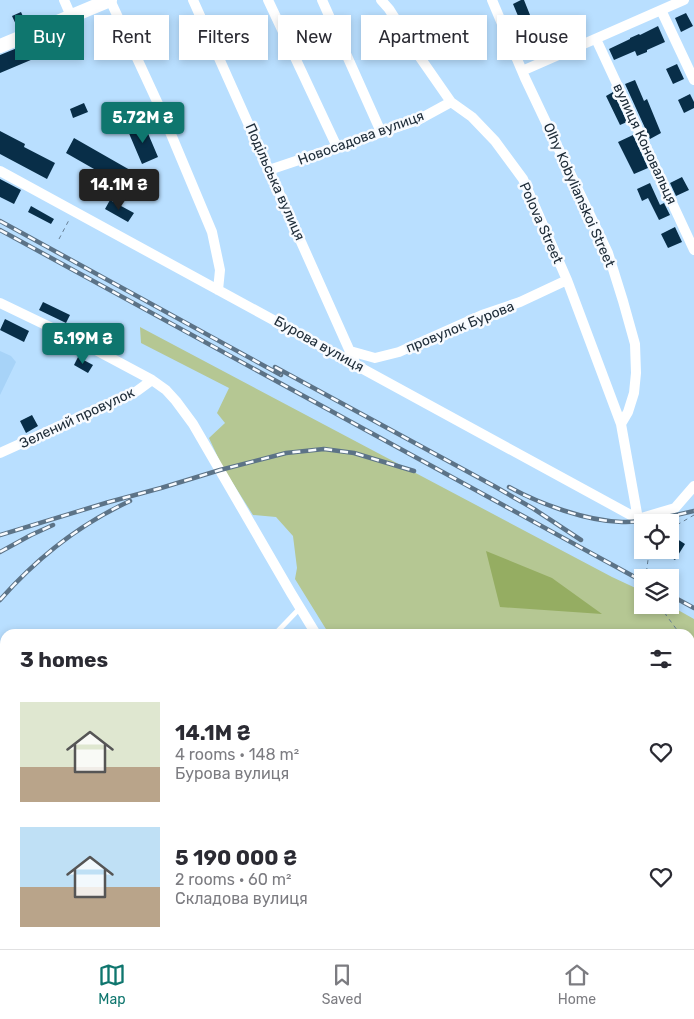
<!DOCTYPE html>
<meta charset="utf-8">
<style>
body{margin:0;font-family:Rubik,sans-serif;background:#f7f7f7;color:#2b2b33;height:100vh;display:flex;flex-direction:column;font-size:19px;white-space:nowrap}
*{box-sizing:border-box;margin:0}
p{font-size:16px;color:#7c7c81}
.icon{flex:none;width:28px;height:28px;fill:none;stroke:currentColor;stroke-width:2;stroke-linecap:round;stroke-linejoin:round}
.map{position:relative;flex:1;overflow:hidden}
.sheet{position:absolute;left:0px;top:629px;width:695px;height:321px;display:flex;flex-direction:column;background:#fff;border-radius:15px 15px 0 0;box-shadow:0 2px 8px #0003}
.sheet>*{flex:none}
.banner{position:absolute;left:15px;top:15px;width:665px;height:45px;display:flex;gap:10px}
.fabs{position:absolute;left:634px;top:514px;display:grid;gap:10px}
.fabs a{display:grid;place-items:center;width:45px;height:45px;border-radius:0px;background:#fff;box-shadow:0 2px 8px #0003;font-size:25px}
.price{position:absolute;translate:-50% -42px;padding:0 11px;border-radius:5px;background:#0f766e;color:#fff;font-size:16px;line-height:32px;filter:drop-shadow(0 1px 2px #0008)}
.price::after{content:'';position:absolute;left:50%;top:30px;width:15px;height:11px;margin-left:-8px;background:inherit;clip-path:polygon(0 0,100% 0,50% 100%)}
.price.selected{background:#222;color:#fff}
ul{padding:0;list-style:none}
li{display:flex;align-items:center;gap:15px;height:125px;padding:0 20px}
li span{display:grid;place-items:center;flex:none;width:140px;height:100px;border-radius:0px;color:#555}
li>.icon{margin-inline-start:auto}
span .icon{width:60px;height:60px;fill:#fffc;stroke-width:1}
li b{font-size:21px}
h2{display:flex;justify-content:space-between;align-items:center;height:60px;padding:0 20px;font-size:21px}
.pill{padding:0 18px;border-radius:0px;background:#fff;box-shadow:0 2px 8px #0003;font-size:18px;line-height:45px}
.pill.selected{background:#0f766e;color:#fff}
.tabs{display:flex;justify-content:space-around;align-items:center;height:70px;border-top:1px solid #e1e1e2;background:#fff;font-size:14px;color:#7c7c81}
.tabs a{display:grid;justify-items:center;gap:2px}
.tabs .selected{color:#0f766e}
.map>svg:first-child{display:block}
.built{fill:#a7d3f8}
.green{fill:#b5c793}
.forest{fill:#95ad62}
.building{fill:#082e48}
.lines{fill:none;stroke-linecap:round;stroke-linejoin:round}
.path{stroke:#667f95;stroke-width:1;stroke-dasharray:4 4;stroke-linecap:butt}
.service{stroke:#fff;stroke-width:5}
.minor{stroke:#fff;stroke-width:10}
.secondary{stroke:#fff;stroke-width:14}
.rail-casing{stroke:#5c7387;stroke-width:4.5}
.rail{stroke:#f8fbff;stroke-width:2.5;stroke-dasharray:8;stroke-linecap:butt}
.labels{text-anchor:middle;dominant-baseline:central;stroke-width:5;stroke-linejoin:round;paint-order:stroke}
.street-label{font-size:14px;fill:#202e3a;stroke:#f8fbff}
</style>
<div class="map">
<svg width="694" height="949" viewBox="0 0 694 949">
<rect width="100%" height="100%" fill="#b9dfff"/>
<path class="built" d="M 0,351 L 11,356 L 16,362 L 0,395 Z"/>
<path class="green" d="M 140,327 L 612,577 L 642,591 L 642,605 L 669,605 L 694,619 L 694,662 L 690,661 L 690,634 L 329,634 L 295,579 L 297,568 L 293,536 L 276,517 L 253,515 L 222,466 L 209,438 L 225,423 L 217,413 L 229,388 L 141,343 Z"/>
<path class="forest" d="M 486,551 L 552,578 L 602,614 L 500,607 Z
M 690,661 L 694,662 L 694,852 L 690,849 Z
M 41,945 L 103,945 L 109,949 L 42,949 Z
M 159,945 L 417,945 L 420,949 L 156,949 Z"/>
<path class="building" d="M 521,0 L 524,0 L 530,15 L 526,16 L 535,40 L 536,39 L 542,53 L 531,58 L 518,25 L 521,23 L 513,4 Z
M 21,12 L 27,25 L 18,29 L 12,16 Z
M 686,13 L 693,26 L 681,32 L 675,18 Z
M 658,26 L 665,42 L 647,50 L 647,52 L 637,56 L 635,51 L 614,60 L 609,49 L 630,39 L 630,38 L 639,34 L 640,35 Z
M 49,35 L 56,52 L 47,56 L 45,54 L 0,73 L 0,55 Z
M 677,64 L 684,79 L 673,84 L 666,69 Z
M 635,80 L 644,101 L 647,99 L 661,133 L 650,139 L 625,84 Z
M 613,92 L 627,122 L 620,125 L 606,96 Z
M 690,94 L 694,102 L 694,108 L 684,113 L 678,100 Z
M 84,103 L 88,112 L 73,118 L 70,109 Z
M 144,124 L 158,157 L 142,164 L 128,131 Z
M 0,131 L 25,144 L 24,147 L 55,163 L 47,179 L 0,154 Z
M 633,135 L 648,168 L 634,174 L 618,142 Z
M 74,138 L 144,178 L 136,193 L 66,153 Z
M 682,177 L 689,190 L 676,196 L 670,183 Z
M 0,179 L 21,190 L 14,204 L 0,197 Z
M 650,183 L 660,205 L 664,203 L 670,215 L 659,220 L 648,198 L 642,201 L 637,189 Z
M 110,200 L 134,213 L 128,222 L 105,209 Z
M 31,206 L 54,219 L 51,224 L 28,212 Z
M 675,227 L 682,242 L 668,248 L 661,234 Z
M 43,302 L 70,315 L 66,323 L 39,310 Z
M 5,319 L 29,331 L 24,342 L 0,330 Z
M 78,357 L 93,365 L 88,373 L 74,365 Z
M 32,415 L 38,426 L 26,433 L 20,421 Z
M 674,537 L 685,544 L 675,560 L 659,550 L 670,550 L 670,543 Z"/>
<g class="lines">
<path class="path" d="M 59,239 L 69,220
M 672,527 L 673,519
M 670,529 L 694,515
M 650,578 L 646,575 L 648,560 L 652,550
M 662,605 L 666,615 L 680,634
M 690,648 L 694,650
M 648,945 L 649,949"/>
<path class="service" d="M 275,634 L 300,608
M 32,945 L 33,949"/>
<path class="minor" d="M 64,0 L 71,16
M 110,0 L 160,108 L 212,232 L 220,270 L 218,290
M 193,0 L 356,365
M 268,0 L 337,147
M 322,0 L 381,132
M 381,0 L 389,9 L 419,56 L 451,102 L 472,117 L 495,141 L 523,179 L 567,280 L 621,424 L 638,519
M 492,0 L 525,78 L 608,253 L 623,301 L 635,344 L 636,373 L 634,393 L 628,412 L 621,424
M 661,10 L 694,80
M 596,39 L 694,250
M 522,71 L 684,0
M 269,170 L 418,120 L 451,102
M 0,171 L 638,519
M 0,303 L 79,341 L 152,380 L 166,390 L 176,401 L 193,424 L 291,593 L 316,634
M 350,351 L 375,358 L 399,352 L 482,315 L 520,302 L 567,280
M 0,453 L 137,391 L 152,380
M 638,519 L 675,508 L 694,486
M 614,945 L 619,949"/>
<path class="secondary" d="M 0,46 L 110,0"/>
<defs>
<path id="rail" d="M 0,221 L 281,375
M 0,230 L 642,581
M 275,367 L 494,486 L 534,509 L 581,540
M 509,487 C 540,504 586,521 622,522 C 643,523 673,516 694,511
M 0,535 L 109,502 L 161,488 L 220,470 L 286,453 L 324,449 L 354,453 L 414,471
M 0,552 L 31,535 L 53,525
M 670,595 L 694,608
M 0,600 C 36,559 80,524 130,501"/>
</defs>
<use href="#rail" class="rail-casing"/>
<use href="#rail" class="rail"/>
</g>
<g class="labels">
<g class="street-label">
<text transform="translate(361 138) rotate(-20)">Новосадова вулиця</text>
<text transform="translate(645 144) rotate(65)">вулиця Коновальця</text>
<text transform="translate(275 182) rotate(66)">Подільська вулиця</text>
<text transform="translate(579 195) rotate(66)">Olhy Kobylianskoi Street</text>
<text transform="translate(541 223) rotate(66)">Polova Street</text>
<text transform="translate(460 327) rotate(-22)">провулок Бурова</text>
<text transform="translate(319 344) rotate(29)">Бурова вулиця</text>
<text transform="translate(77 418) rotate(-25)">Зелений провулок</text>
</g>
</g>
</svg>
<div class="fabs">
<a><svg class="icon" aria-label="locate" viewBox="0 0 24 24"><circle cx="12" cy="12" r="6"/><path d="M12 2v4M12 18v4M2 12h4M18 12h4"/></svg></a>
<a><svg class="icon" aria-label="layers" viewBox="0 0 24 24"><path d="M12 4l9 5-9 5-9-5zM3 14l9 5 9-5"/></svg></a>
</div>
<b class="price" style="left:143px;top:144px">5.72M ₴</b>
<b class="price selected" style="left:119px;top:211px">14.1M ₴</b>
<b class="price" style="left:83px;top:365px">5.19M ₴</b>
<div class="banner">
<a class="pill selected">Buy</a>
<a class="pill">Rent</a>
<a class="pill">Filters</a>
<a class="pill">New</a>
<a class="pill">Apartment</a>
<a class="pill">House</a>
</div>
<section class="sheet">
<h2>3 homes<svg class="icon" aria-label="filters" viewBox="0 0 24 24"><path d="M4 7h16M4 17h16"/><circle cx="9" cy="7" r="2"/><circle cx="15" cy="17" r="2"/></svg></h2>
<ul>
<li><span style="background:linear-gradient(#dfe7d0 65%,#b9a48a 0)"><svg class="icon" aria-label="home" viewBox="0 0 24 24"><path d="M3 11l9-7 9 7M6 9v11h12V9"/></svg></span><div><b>14.1M ₴</b><p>4 rooms · 148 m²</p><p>Бурова вулиця</p></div><svg class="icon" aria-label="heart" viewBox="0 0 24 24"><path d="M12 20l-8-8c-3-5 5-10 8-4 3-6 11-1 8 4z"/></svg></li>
<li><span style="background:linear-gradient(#bfe0f5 60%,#b9a48a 0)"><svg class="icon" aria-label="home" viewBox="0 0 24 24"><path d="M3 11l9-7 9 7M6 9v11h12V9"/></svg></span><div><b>5 190 000 ₴</b><p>2 rooms · 60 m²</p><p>Складова вулиця</p></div><svg class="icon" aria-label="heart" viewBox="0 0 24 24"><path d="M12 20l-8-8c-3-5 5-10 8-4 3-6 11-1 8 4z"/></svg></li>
</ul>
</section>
</div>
<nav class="tabs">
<a class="selected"><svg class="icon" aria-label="map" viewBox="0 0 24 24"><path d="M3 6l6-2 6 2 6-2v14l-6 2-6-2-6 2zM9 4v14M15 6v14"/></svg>Map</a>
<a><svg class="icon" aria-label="saved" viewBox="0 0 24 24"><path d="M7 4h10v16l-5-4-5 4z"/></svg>Saved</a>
<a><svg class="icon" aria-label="home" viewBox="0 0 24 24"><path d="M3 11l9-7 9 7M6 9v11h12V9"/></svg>Home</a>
</nav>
